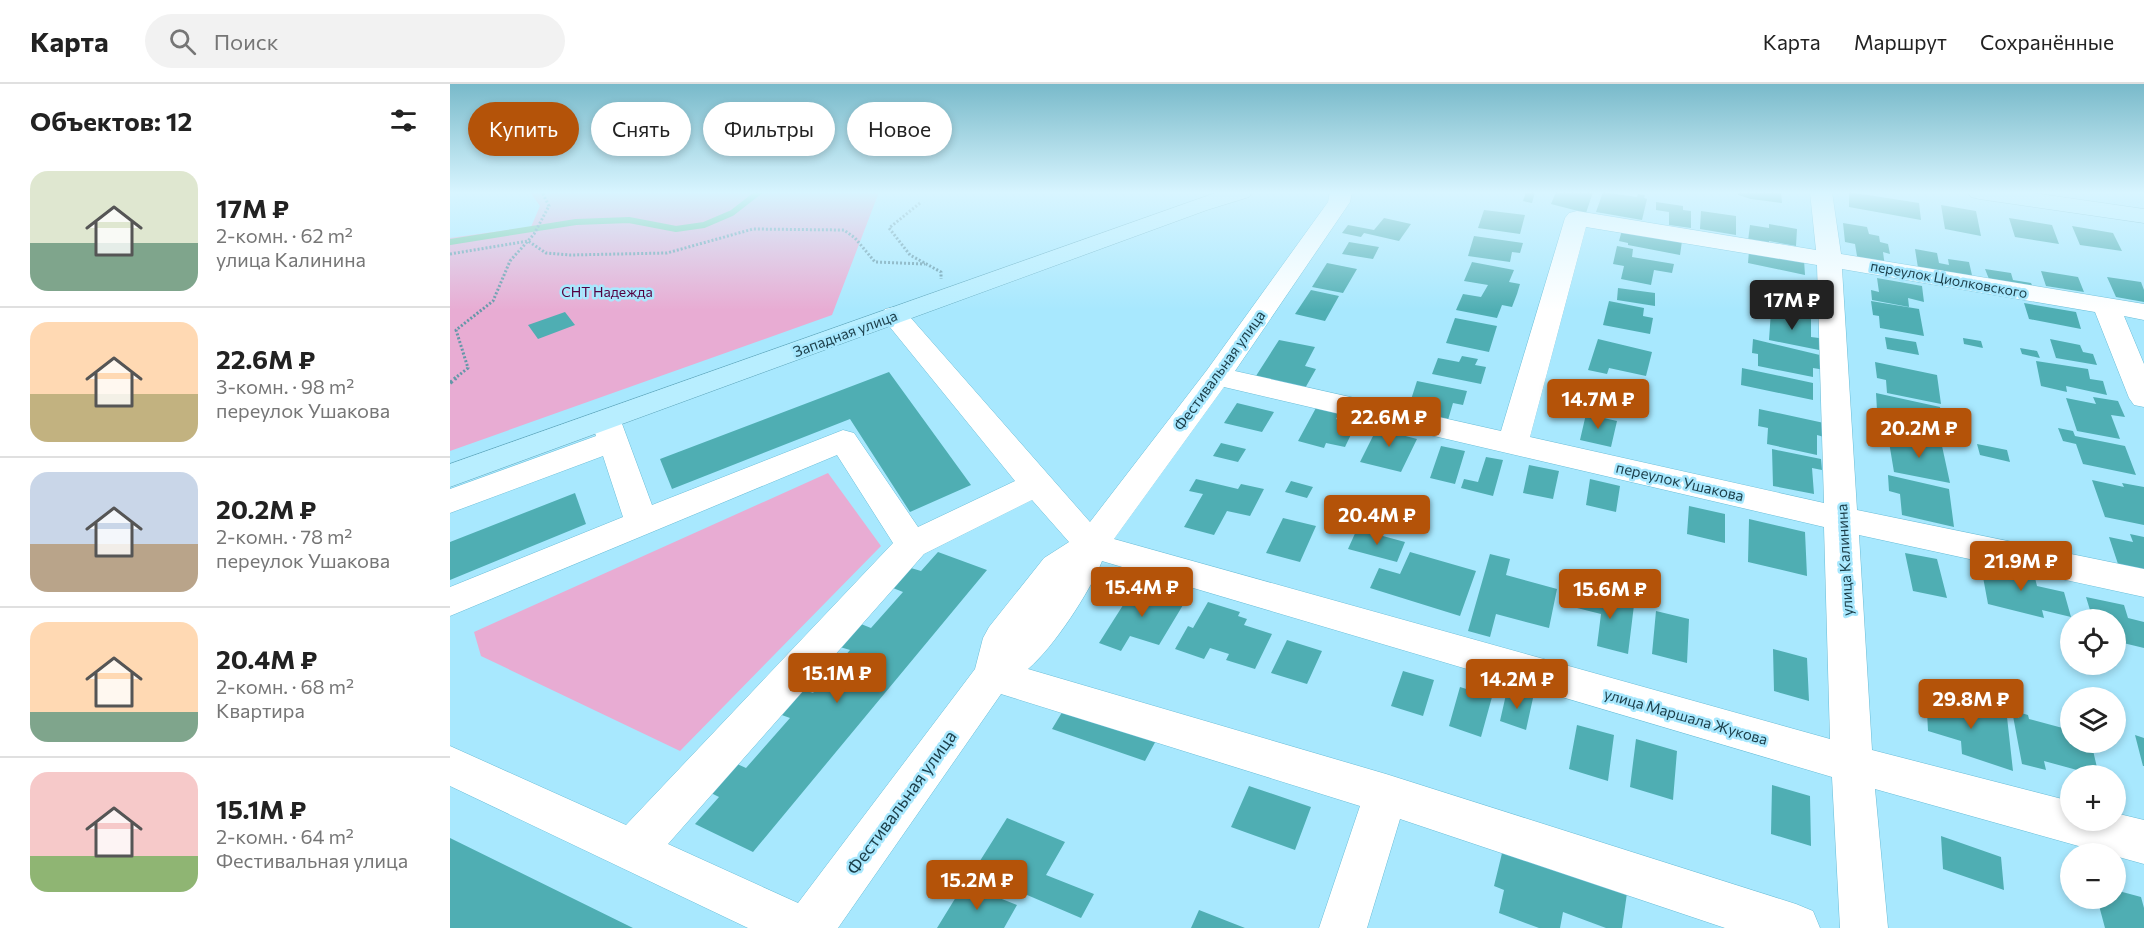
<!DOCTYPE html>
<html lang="ru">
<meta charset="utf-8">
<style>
body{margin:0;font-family:Commissioner,sans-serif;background:#f2f2f2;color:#222;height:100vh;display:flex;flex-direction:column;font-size:22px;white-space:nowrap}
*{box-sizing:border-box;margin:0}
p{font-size:20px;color:#767676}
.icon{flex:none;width:33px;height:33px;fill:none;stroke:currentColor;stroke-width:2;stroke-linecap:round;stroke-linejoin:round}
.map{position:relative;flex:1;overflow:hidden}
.side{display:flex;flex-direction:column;background:#fff;width:450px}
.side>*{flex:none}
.banner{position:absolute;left:18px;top:18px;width:570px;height:54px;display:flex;gap:12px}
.fabs{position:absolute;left:1610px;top:525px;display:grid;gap:12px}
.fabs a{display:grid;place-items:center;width:66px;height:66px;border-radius:50%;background:#fff;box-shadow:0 3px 9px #0003;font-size:30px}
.price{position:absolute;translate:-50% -51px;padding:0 14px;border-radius:6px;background:#b45309;color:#fff;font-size:20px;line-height:39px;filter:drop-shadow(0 2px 3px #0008)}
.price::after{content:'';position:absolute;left:50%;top:36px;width:18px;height:14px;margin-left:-9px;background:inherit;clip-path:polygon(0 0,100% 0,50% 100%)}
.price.current{background:#222;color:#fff}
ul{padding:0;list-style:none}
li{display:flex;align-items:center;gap:18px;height:150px;padding:0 30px}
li+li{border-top:2px solid #e0e0e0}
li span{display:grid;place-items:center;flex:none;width:168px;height:120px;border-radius:18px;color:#555}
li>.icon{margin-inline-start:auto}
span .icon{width:72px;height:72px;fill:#fffc;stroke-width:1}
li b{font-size:26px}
h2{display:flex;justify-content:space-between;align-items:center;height:72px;padding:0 30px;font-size:26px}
.tag{padding:0 21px;border-radius:27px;background:#fff;box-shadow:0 3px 9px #0003;font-size:21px;line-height:54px}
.tag.current{background:#b45309;color:#fff}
header{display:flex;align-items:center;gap:36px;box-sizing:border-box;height:84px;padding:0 30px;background:#fff;border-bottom:2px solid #e0e0e0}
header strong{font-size:28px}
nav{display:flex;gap:33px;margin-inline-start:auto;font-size:21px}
.search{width:420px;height:54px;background:#f2f2f2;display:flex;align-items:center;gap:15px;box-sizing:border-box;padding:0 21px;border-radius:33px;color:#767676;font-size:22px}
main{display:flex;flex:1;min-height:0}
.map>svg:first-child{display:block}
.green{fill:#e8acd3}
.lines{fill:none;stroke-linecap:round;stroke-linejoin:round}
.stream{stroke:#74c49c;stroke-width:6}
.building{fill:#4faeb3}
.minor-casing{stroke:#6abdd7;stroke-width:1}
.major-casing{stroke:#62a9bf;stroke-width:1}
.path-far1{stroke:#6597a8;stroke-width:3;stroke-dasharray:2 2;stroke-linecap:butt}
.path{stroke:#6597a8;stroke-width:4;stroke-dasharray:3 3;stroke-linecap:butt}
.minor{fill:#fff;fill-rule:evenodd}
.major{fill:#b8eeff;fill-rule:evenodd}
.labels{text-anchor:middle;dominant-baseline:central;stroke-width:5;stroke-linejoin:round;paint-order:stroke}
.far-street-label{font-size:14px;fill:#1b3e49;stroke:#a8e8fe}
.far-park-label{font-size:14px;fill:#530040;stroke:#a8e8fe}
.street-label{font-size:15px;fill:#1b3e49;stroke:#a8e8fe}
.near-street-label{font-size:18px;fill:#1b3e49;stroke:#a8e8fe}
</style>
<header>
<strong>Карта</strong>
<div class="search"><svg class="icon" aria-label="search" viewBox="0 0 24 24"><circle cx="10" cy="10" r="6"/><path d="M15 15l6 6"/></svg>Поиск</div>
<nav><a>Карта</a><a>Маршрут</a><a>Сохранённые</a></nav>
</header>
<main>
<section class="side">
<h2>Объектов: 12<svg class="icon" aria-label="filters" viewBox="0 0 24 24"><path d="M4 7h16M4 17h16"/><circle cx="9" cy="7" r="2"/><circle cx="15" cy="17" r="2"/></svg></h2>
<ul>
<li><span style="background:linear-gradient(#dfe7d0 60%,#7fa58c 0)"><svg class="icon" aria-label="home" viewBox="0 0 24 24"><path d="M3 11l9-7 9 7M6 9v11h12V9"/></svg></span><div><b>17M ₽</b><p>2-комн. · 62 m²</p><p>улица Калинина</p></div></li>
<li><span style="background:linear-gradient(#ffd9b3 60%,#c2b280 0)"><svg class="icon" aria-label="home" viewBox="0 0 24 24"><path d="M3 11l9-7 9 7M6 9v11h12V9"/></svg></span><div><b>22.6M ₽</b><p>3-комн. · 98 m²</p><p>переулок Ушакова</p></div></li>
<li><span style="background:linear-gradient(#c9d6e8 60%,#b9a48a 0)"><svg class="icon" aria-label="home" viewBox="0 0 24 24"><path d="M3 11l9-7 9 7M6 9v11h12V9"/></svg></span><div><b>20.2M ₽</b><p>2-комн. · 78 m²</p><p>переулок Ушакова</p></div></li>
<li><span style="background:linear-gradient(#ffd9b3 75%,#7fa58c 0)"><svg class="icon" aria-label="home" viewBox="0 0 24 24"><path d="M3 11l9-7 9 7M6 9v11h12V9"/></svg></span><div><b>20.4M ₽</b><p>2-комн. · 68 m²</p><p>Квартира</p></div></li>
<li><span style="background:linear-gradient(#f6c9c9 70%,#8fb573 0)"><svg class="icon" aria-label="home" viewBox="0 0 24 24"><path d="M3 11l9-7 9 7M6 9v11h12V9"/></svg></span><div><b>15.1M ₽</b><p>2-комн. · 64 m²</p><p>Фестивальная улица</p></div></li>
</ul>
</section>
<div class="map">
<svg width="1694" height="844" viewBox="0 0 1694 844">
<rect width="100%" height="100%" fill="#a8e8fe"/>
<path class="green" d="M 80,108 L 429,108 L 382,231 L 0,367 L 0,154 L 81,143 L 90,122 Z
M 378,389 L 431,462 L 230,667 L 31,572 L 24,548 Z"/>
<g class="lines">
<path class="stream" d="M 0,158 L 126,138 L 179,136 L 226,145 L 254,141 L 282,129 L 309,108"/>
</g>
<path class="building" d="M 1076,108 L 1085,108 L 1082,119 L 1073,117 Z
M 1106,108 L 1143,108 L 1136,129 L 1101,120 Z
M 1153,108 L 1187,113 L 1188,110 L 1195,111 L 1194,114 L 1197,115 L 1192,136 L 1146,128 Z
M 1288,108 L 1331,108 L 1332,119 L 1301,115 L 1288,111 Z
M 1399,108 L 1469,119 L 1471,136 L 1399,123 Z
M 1206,118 L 1233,122 L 1233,126 L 1241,127 L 1241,144 L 1219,141 L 1219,128 L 1206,126 Z
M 1491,121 L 1526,127 L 1531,152 L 1495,145 Z
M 1034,126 L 1075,131 L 1070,150 L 1028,144 Z
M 1251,127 L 1286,132 L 1286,151 L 1250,145 Z
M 934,134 L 961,140 L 949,157 L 914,149 L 911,153 L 892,149 L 898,141 L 924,146 Z
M 1559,134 L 1602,141 L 1609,160 L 1565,153 Z
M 1393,139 L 1417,143 L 1419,150 L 1429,152 L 1430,158 L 1438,160 L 1440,170 L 1433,168 L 1435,183 L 1408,178 L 1405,160 L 1395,158 Z
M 1319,140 L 1347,145 L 1346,162 L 1319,157 L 1319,161 L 1298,157 L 1300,141 L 1319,144 Z
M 1622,142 L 1663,149 L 1672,167 L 1630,161 Z
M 1172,146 L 1232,157 L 1230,171 L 1178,161 L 1178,159 L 1169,157 Z
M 1024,152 L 1073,159 L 1070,169 L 1062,168 L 1060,178 L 1018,172 Z
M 899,158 L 929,163 L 923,175 L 892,170 Z
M 1167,162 L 1183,165 L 1182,173 L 1224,180 L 1222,189 L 1204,186 L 1201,201 L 1171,195 L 1174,182 L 1163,180 Z
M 1465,165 L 1487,169 L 1489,179 L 1499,181 L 1498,175 L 1519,178 L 1524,200 L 1469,190 Z
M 1299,167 L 1354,176 L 1355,191 L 1298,179 Z
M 1022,178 L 1064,186 L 1059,198 L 1070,200 L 1067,210 L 1062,223 L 1052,221 L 1047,234 L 1006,226 L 1013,210 L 1031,213 L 1038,201 L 1014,197 Z
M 877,179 L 907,185 L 893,209 L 862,203 Z
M 1535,185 L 1561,189 L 1563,196 L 1581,199 L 1587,212 L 1541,200 Z
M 1591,187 L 1628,193 L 1634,208 L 1596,202 Z
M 1657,193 L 1691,198 L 1694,206 L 1694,218 L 1666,213 Z
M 1427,194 L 1472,202 L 1474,218 L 1458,214 L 1459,223 L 1422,216 L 1421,206 L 1429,208 Z
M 1314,196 L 1358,203 L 1359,224 L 1307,215 L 1307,200 L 1314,201 Z
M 1168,204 L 1205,209 L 1205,222 L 1167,216 Z
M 861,206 L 889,212 L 875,237 L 845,230 Z
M 1159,217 L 1194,224 L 1193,232 L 1203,234 L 1200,250 L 1153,241 Z
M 1421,217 L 1469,225 L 1474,252 L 1430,244 L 1429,232 L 1423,231 Z
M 1574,219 L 1626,228 L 1631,245 L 1579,235 Z
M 1321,227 L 1361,235 L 1361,253 L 1369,254 L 1369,266 L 1319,256 Z
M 115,228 L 125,241 L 88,255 L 78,241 Z
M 1005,234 L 1047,242 L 1039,268 L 996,259 Z
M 1435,253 L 1466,258 L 1469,271 L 1437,265 Z
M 1513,254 L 1531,257 L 1533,264 L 1514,260 Z
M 1148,255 L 1202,268 L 1196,292 L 1159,284 L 1157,290 L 1138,286 Z
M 1303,255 L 1374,272 L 1375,286 L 1363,284 L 1363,293 L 1308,282 L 1308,270 L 1302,269 Z
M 1600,255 L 1630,261 L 1633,268 L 1643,270 L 1647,281 L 1606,274 Z
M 829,256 L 865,263 L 855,282 L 866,285 L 854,306 L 804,295 Z
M 1570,264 L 1587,267 L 1590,274 L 1572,270 Z
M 1012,272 L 1028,275 L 1025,281 L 1036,283 L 1031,300 L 982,290 L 988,274 L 1009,278 Z
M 1586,277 L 1638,285 L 1640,295 L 1653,297 L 1657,311 L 1616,302 L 1617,308 L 1591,302 Z
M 1425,278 L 1487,291 L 1491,320 L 1437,309 L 1436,296 L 1427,294 Z
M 1292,284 L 1363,299 L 1363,316 L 1291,301 Z
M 439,288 L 521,401 L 460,428 L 400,335 L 222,405 L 210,375 Z
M 1135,296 L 1179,305 L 1174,328 L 1130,318 Z
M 967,297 L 1017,307 L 1013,321 L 1003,319 L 998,336 L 957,328 Z
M 1426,309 L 1490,323 L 1496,356 L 1440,344 L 1439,329 L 1427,326 Z
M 1643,313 L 1668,317 L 1675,333 L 1661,331 L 1670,355 L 1627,347 L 1616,314 L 1646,320 Z
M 787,319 L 824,328 L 812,348 L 774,339 Z
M 867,322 L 890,328 L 886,335 L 906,340 L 895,363 L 876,359 L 874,364 L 848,357 Z
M 1309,325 L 1374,339 L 1374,353 L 1367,351 L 1367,371 L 1317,360 L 1318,344 L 1308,342 Z
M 1136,330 L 1167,337 L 1161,363 L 1130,356 Z
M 931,336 L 952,342 L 948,350 L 967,355 L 951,388 L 910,378 Z
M 1608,344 L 1623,347 L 1625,352 L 1675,362 L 1686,391 L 1633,380 L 1626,360 L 1613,357 Z
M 1438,352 L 1492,362 L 1500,399 L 1444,388 Z
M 771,359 L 796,365 L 788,378 L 763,372 Z
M 1527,360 L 1557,366 L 1560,378 L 1530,371 Z
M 991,362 L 1015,367 L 1005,400 L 980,394 Z
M 1322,365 L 1371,375 L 1372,386 L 1362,384 L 1364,410 L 1323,402 Z
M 1036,373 L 1053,376 L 1043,412 L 1011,404 L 1014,395 L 1028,398 Z
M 1079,381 L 1109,387 L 1103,415 L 1073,409 Z
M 1438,391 L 1499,405 L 1504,443 L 1452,431 L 1450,410 L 1439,407 Z
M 746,395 L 788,405 L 791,400 L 814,405 L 800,432 L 777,427 L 764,451 L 734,443 L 753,410 L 739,407 Z
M 1140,395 L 1170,402 L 1166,428 L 1136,421 Z
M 1642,396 L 1674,403 L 1672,399 L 1694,403 L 1694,441 L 1655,433 Z
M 841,397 L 863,403 L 857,414 L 835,408 Z
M 125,409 L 136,440 L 0,496 L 0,458 Z
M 1239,422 L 1275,430 L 1275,459 L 1237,450 Z
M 833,434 L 866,442 L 850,478 L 816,469 Z
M 1299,435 L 1355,448 L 1357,492 L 1298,478 Z
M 907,445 L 955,458 L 947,478 L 898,465 Z
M 1680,450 L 1694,453 L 1694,486 L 1668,480 L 1659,453 L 1683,458 Z
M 488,468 L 537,486 L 303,768 L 245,740 L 269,713 L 259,708 L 285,679 L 296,684 L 340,634 L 329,630 L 352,605 L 363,609 L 400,566 L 390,563 L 411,540 L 421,544 L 453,508 L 443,504 L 461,484 L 471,487 Z
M 960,468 L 1026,487 L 1010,532 L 920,504 L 929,484 L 950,490 Z
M 1455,469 L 1487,475 L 1497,514 L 1463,507 Z
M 1040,470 L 1060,475 L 1056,491 L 1107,505 L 1099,544 L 1046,530 L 1040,553 L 1018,547 Z
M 1530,477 L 1584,490 L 1587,502 L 1614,508 L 1621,533 L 1592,526 L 1594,534 L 1538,520 Z
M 689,496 L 705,501 L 699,510 L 733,521 L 709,561 L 680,552 L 671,567 L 649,559 Z
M 1130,504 L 1153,510 L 1153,513 L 1184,521 L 1178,570 L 1147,562 L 1151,530 L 1127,524 Z
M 1636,513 L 1674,521 L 1678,534 L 1694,538 L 1694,564 L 1665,557 L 1665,536 L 1643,536 Z
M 758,518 L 790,528 L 788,532 L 797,535 L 794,541 L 822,550 L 805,585 L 776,576 L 779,570 L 760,564 L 754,575 L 725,565 L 738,542 L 743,544 Z
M 1206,527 L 1239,535 L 1237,579 L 1202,570 Z
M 837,556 L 872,567 L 857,600 L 821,589 Z
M 1323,565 L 1357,574 L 1359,617 L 1324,607 Z
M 953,587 L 984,596 L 973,632 L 941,622 Z
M 1010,603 L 1042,613 L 1031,653 L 999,642 Z
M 1057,606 L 1083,614 L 1076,646 L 1050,637 Z
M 1476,608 L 1557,633 L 1563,687 L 1512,670 L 1511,657 L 1478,647 Z
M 617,620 L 709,651 L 695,677 L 602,645 Z
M 1568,628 L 1578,631 L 1579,635 L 1620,646 L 1620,658 L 1641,658 L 1649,692 L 1594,677 L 1596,686 L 1572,680 L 1563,632 L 1569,634 Z
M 1127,641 L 1164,651 L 1158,697 L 1119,685 Z
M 1685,651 L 1694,654 L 1694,682 L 1693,682 Z
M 1186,655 L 1227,667 L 1223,716 L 1180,703 Z
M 1322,701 L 1360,712 L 1361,762 L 1321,750 Z
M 799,702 L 861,723 L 845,766 L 781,743 Z
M 557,734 L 615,758 L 596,791 L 644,810 L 631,834 L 547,798 L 552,790 L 528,780 Z
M 1491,752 L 1551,773 L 1554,806 L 1493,785 Z
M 0,754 L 183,844 L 0,844 Z
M 1053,765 L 1177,809 L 1172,844 L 1156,844 L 1113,828 L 1110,844 L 1089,844 L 1049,829 L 1054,806 L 1044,802 Z
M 514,800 L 567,821 L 554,844 L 487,844 Z
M 1665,806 L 1691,813 L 1694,824 L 1694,844 L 1655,844 L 1647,814 L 1665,814 Z
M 749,826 L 795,844 L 741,844 Z"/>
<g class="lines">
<defs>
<path id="minor" d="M 880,108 L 902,108 L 900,118 L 785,287 L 1051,347 L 1115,134 L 1119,129 L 1127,127 L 1366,166 L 1360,108 L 1382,108 L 1391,170 L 1694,220 L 1694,236 L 1674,232 L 1694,280 L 1694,323 L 1684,321 L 1679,314 L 1645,228 L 1392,185 L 1407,426 L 1694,485 L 1694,513 L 1409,451 L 1422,666 L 1620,717 L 1620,736 L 1665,736 L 1665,729 L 1694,736 L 1694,780 L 1665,772 L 1665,770 L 1657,770 L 1425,705 L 1438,844 L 1390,844 L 1382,693 L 652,477 C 640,508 603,564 578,585 L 936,690 L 1346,820 L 1363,827 L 1370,844 L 1275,844 L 950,735 L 917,844 L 869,844 L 910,722 L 551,610 L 388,844 L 298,844 L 0,702 L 0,662 L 176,741 L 443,459 L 387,371 L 0,532 L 0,503 L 173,433 L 153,372 L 0,429 L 0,405 L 146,352 L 141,337 L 145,330 L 156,327 L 167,330 L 171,337 L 202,421 L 393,346 L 404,349 L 468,443 L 565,397 L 435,237 L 431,231 L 435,225 L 444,223 L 453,225 L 640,438 L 757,286 L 878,118 ZM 1136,143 L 1367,181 L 1374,419 L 1080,353 ZM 774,303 L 1374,443 L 1380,655 L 664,455 ZM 582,416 L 619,458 L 594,474 L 539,543 L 533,554 L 525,585 L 348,819 L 218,760 L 474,470 Z"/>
<path id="major" d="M 768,108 L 802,108 L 799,113 L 757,126 L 0,403 L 0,380 Z
M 1518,108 L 1576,108 L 1694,125 L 1694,139 L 1529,115 L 1521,113 Z"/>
</defs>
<use href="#minor" class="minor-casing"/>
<use href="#major" class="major-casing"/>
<path class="path-far1" d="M 470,119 L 439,144 L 460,171 L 491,188 L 491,195
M 0,170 L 78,157 L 96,169 L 120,171 L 217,169 L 303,145 L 394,146 L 405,154 L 425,178 L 475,180
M 4,295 L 18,284 L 6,246 L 43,217 L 60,177 L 84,150 L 99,122 L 92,108"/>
<path class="path" d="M 0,299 L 6,294"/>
<use href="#minor" class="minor"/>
<use href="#major" class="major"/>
</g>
<linearGradient id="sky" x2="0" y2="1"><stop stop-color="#79baca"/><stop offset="0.48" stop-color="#d8f5ff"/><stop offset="1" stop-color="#d8f5ff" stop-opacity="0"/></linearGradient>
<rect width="1694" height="226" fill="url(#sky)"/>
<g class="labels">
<g class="far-street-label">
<text transform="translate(1499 195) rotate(10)">переулок Циолковского</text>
</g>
<g class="far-park-label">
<text x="157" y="207">СНТ Надежда</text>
</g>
<g class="street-label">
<text transform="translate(395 249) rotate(-20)">Западная улица</text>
<text transform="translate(769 286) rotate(-54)">Фестивальная улица</text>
<text transform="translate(1230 397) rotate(13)">переулок Ушакова</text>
<text transform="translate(1394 476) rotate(-93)">улица Калинина</text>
<text transform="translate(1236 632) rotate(16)">улица Маршала Жукова</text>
</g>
<g class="near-street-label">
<text transform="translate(451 718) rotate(-54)">Фестивальная улица</text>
</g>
</g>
</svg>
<div class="fabs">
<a><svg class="icon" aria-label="locate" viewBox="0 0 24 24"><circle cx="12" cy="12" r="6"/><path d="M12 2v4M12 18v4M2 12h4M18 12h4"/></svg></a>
<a><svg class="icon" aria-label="layers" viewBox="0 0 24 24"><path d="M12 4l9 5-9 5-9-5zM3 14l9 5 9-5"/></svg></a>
<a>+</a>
<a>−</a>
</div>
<b class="price current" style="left:1342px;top:247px">17M ₽</b>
<b class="price" style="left:1148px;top:346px">14.7M ₽</b>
<b class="price" style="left:939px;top:364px">22.6M ₽</b>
<b class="price" style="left:1469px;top:375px">20.2M ₽</b>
<b class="price" style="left:927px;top:462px">20.4M ₽</b>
<b class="price" style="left:1571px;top:508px">21.9M ₽</b>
<b class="price" style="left:692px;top:534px">15.4M ₽</b>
<b class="price" style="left:1160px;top:536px">15.6M ₽</b>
<b class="price" style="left:387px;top:620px">15.1M ₽</b>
<b class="price" style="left:1067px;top:626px">14.2M ₽</b>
<b class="price" style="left:1521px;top:646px">29.8M ₽</b>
<b class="price" style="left:527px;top:827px">15.2M ₽</b>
<div class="banner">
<a class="tag current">Купить</a>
<a class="tag">Снять</a>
<a class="tag">Фильтры</a>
<a class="tag">Новое</a>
</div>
</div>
</main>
